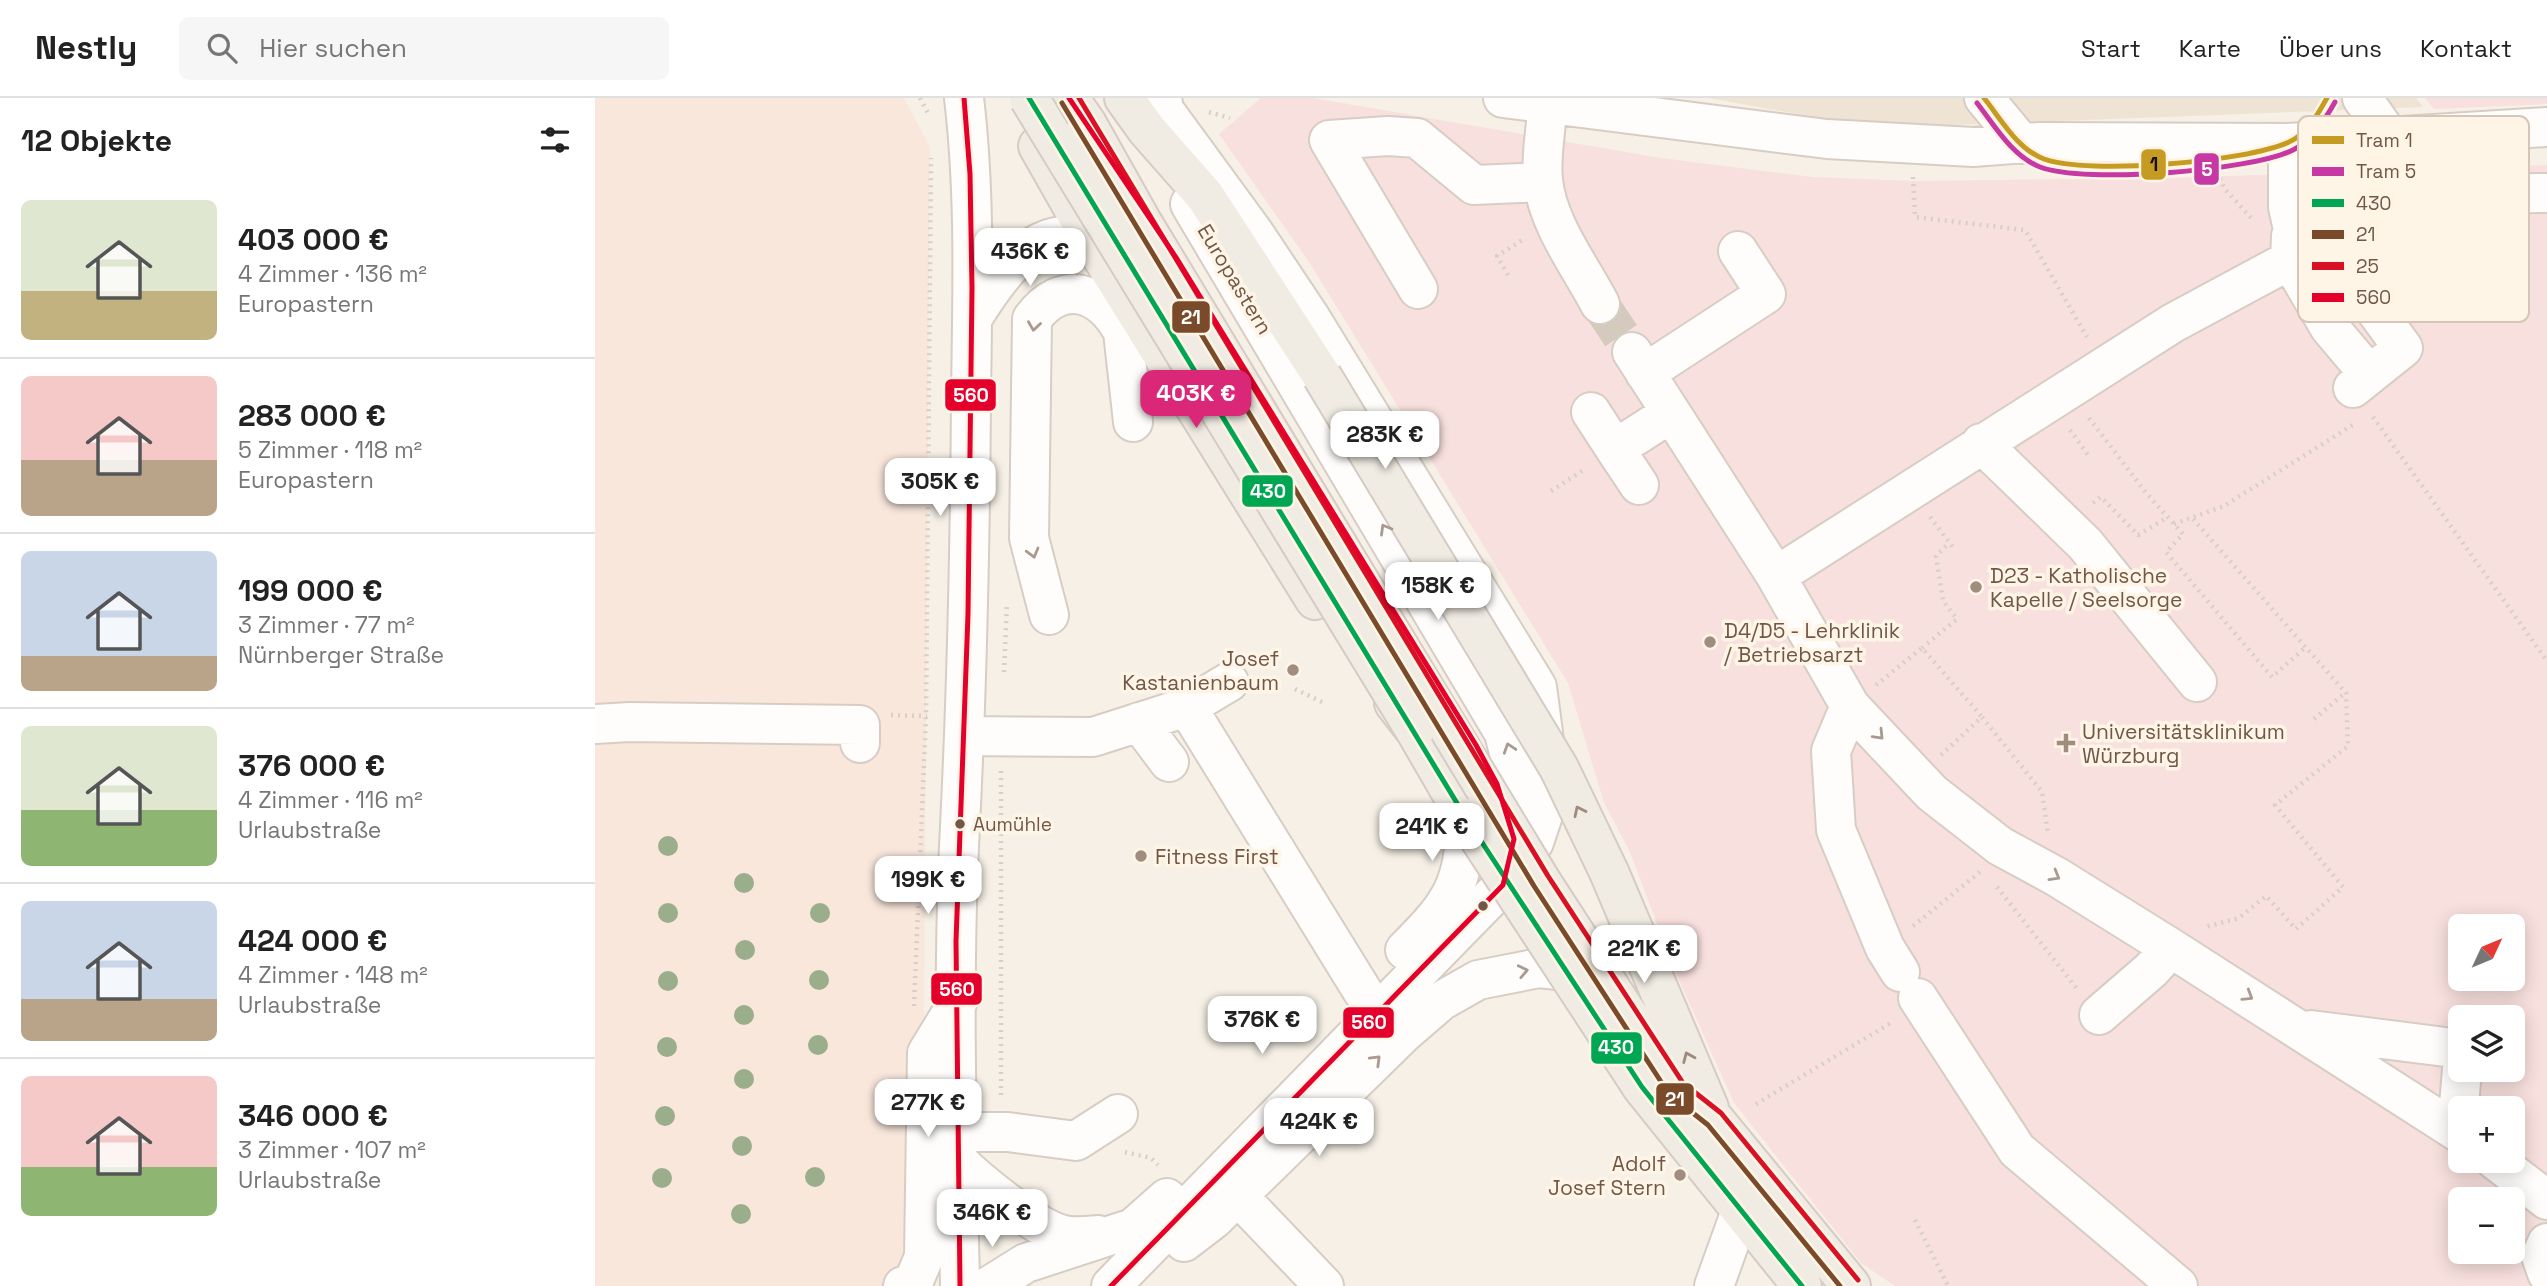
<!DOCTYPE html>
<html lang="de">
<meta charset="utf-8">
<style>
body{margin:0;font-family:"Space Grotesk",sans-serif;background:#f6f6f6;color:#222;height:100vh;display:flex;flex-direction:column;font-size:26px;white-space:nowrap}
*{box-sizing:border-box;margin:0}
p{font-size:23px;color:#767676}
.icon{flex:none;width:38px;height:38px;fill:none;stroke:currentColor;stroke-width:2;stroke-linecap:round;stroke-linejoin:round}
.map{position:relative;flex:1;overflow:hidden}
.side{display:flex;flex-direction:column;background:#fff;width:595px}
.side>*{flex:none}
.needle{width:46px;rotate:46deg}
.fabs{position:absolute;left:1853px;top:816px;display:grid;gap:14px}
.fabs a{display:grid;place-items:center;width:77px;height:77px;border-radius:10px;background:#fff;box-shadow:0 4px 18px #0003;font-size:35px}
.price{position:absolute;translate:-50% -60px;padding:0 16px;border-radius:14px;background:#fff;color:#222;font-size:23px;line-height:46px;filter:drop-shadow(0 2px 4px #0008)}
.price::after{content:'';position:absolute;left:50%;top:42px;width:21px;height:16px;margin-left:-10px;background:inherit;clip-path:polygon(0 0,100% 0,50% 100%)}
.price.on{background:#db2777;color:#fff}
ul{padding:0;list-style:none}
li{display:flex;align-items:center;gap:21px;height:175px;padding:0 21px}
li+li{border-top:2px solid #e0e0e0}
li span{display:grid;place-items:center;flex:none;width:196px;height:140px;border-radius:10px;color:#555}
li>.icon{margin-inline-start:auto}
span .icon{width:84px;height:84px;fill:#fffc;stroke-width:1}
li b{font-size:30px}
h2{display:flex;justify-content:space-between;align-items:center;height:84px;padding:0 21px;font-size:30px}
header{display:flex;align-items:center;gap:42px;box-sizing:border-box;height:98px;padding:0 35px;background:#fff;border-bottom:2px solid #e0e0e0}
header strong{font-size:33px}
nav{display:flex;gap:38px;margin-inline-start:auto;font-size:24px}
.search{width:490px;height:63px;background:#f6f6f6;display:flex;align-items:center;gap:18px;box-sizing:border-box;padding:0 24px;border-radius:10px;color:#767676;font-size:26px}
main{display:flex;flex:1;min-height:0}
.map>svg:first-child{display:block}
.residential{fill:#efe3d3}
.commercial{fill:#f9e7dc}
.medical{fill:#f8e0de;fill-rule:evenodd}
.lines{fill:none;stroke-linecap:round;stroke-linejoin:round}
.minor-tunnel{stroke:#d5cabe;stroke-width:38;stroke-dasharray:38 19;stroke-linecap:butt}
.minor-casing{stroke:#d7cdc4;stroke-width:42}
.major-casing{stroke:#d5cbc4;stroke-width:42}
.path{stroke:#d7cfc8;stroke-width:4.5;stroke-dasharray:2 5;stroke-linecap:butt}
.minor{stroke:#fefdfb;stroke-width:38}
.major{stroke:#f1ece3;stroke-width:38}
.major-bridge-casing{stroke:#d5cbc4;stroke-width:42;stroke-linecap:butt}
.major-bridge{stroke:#f1ece3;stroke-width:38}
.bus-1-casing{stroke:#fff5e6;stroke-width:10}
.bus-2-casing{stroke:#fff5e6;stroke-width:10}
.bus-3-casing{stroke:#fff5e6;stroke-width:10}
.bus-4-casing{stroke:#fff5e6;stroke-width:10}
.bus-1{stroke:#00a651;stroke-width:5}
.bus-2{stroke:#7a4b2a;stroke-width:5}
.bus-3{stroke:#d91125;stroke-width:5}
.bus-4{stroke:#e4002b;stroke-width:5}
.tram-1-casing{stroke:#fff5e6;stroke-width:10}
.tram-2-casing{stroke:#fff5e6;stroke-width:10}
.tram-1{stroke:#c59b22;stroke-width:5}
.tram-2{stroke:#c638a3;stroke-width:5}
.tree{fill:#9bae8b}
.oneway{stroke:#aa9990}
.oneway2{stroke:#9e8b7e}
.poi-dot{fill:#a08d7f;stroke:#fff5e6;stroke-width:2.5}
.bus-dot{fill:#725748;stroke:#fff5e6;stroke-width:2.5}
.labels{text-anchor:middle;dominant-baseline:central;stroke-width:7;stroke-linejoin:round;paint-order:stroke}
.bus-label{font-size:19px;fill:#725748;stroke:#fff5e6;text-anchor:start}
.street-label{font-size:21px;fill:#725748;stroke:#fff5e6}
.poi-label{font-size:21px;fill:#725748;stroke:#fff5e6;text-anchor:start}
.key{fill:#fff5e6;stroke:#d5c6b7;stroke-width:2}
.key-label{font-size:19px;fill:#725748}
.line-badge{stroke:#fff5e6;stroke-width:2.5}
.badge-label{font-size:19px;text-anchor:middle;font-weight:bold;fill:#fff}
.pale-badge-label{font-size:19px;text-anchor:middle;font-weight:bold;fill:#111}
</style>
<header>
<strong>Nestly</strong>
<div class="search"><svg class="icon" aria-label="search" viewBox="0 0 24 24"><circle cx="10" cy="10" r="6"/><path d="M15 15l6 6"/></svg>Hier suchen</div>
<nav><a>Start</a><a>Karte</a><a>Über uns</a><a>Kontakt</a></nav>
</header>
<main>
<section class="side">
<h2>12 Objekte<svg class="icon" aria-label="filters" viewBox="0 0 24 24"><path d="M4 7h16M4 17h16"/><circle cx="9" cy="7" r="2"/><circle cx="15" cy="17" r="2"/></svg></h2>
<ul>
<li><span style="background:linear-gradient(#dfe7d0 65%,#c2b280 0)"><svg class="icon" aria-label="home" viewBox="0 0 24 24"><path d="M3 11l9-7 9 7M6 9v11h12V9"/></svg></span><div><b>403 000 €</b><p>4 Zimmer · 136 m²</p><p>Europastern</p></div></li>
<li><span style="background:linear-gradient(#f6c9c9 60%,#b9a48a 0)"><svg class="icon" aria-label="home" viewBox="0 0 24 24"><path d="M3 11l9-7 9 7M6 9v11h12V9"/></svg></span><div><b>283 000 €</b><p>5 Zimmer · 118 m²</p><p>Europastern</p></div></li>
<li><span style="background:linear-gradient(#c9d6e8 75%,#b9a48a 0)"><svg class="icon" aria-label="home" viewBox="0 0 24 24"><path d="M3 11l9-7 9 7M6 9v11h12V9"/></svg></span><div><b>199 000 €</b><p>3 Zimmer · 77 m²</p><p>Nürnberger Straße</p></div></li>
<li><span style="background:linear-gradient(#dfe7d0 60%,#8fb573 0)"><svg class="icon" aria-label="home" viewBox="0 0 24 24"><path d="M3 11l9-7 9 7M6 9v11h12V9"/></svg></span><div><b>376 000 €</b><p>4 Zimmer · 116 m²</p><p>Urlaubstraße</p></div></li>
<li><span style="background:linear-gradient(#c9d6e8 70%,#b9a48a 0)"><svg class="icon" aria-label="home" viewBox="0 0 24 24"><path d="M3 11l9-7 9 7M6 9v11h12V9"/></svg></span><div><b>424 000 €</b><p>4 Zimmer · 148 m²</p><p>Urlaubstraße</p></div></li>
<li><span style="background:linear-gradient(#f6c9c9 65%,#8fb573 0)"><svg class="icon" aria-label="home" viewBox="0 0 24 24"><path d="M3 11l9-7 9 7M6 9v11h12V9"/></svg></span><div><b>346 000 €</b><p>3 Zimmer · 107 m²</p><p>Urlaubstraße</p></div></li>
</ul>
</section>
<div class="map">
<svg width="1952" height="1188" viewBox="0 0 1952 1188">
<rect width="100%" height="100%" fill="#f6f0e6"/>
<path class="residential" d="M 1114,0 L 1821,0 L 1828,9 L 1278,30 Z"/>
<path class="commercial" d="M 0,0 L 309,0 L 335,49 L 327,1188 L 0,1188 Z"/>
<path class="medical" d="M 666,0 L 718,0 L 1066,60 L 1218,79 L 1318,83 L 1575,80 L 1952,67 L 1952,1188 L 1300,1188 L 1266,1165 L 1139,1005 L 1080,873 L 1035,754 L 1009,705 L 973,585 L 714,164 L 624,36 ZM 1866,828 L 1918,828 L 1918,880 L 1866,880 ZM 1866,919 L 1918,919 L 1918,971 L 1866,971 ZM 1866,1010 L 1918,1010 L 1918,1062 L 1866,1062 ZM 1866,1101 L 1918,1101 L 1918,1153 L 1866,1153 Z
M 1830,0 L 1952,0 L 1952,6 L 1839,11 Z"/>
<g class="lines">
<path class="minor-tunnel" d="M 1005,206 L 1037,254"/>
<defs>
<path id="minor" d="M 908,0 L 1232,41 L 1378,49 L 1444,44 L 1693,45 L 1952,29
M 952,0 C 953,27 945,54 948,82 C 952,125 985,168 1005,206
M 1389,0 L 1427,46
M 1767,0 L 1795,39
M 1693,45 L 1693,109 L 1697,127 L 1883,96 L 1952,95
M 595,106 L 909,635 L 924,694 L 915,758
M 1696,138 L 1695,162 L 1735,230 L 1773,275
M 823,191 L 734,42 L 793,38 L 822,40 L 879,87 L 948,84
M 377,221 C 401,182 444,116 498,145
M 1037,254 L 1181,478 L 1255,608 L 1337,695 L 1405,748 L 1462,779 L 1576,850 L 1866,1036
M 1050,275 L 1171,196 L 1143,153
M 1758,290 L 1808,250 L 1781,213 L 1835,174
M 996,314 L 1020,351 L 1076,315
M 1386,345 L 1490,446 L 1602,584
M 1020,351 L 1044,387
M 1181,478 L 1578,225 L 1695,162
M 454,517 L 434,440 L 437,221 C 467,180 507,193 528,234 L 538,324
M 1255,608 L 1236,653 L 1241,732 L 1290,850 L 1305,874
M 592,609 L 634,584
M 544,624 L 574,664
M 0,626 L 35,624 L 265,627 L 265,645
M 370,638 L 498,639 L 592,609 L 768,894
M 810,852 C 857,805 869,788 871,720
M 1323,900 L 1422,1052 L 1583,1188
M 1504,917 L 1556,872 L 1576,850
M 1716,932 L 1866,951
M 1862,1033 L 1867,971
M 363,1034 L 413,1034 L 481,1043 L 523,1016
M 1900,1062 L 1952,1102
M 363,1063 C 383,1083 438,1128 465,1136 C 477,1140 491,1138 503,1137
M 643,1098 L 729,1188
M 589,1144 L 619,1121 L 810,934 L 846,903 L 883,882 L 944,870 L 972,873
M 1952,1145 L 1946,1158 L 1952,1175
M 308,1188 L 318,1185 L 329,1159 L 332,955 L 362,906
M 365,1188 C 362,1035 357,881 365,728 C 372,587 375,446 376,304 C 377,203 381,101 369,0
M 394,1188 L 431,1165 L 538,1130 L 572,1100
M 516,1188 L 908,787 L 939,744 L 950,711 L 953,673 L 942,589 L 715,219 L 659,135 L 569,12 L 567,0
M 1119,1188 L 1146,1113"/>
<path id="major" d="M 474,0 L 492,26
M 529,0 L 552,32 L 610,98 L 727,278
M 443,48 L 498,145 L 720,502
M 799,605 L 820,632 L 871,720
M 1014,774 L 1114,1010
M 946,783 L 1081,991 L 1119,1021 L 1256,1188
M 981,888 L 1047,989 L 1207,1188"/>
</defs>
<use href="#minor" class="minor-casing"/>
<use href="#major" class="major-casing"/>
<path class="path" d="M 325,0 L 334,17
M 614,14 L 635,20
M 1318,79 L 1320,119 L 1430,132 L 1492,239
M 1625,80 L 1629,90 L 1658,122
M 913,177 L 902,158 L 929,141
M 1778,319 L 1952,563
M 1494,320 L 1552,396 L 1588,436 L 1571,454 L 1677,579 L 1711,549
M 1475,332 L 1493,357
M 956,393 L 990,371
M 1498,405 L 1506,399 L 1543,437 L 1573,419
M 1335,419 L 1360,452
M 1598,421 L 1751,595 L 1753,648 L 1680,707 L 1748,789 L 1701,831 L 1671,798 L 1644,820 L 1610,829
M 1579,426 L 1629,408 L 1761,325
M 1327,550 L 1362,521 L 1348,503 L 1341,458 L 1354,445
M 409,574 L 412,505
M 1281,587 L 1327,550 L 1387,619
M 700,591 L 729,605
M 296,617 L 332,618
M 1719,621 L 1750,595
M 1346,657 L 1387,619 L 1447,694 L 1453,736
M 406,673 L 406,1000
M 1402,789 L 1483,892
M 1318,828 L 1385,774
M 319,908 L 331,618 L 336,60
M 1161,1006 L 1299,923
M 530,1054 L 556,1060 L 563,1067
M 1872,1098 L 1878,1087
M 1320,1122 L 1353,1188"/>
<use href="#minor" class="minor"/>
<use href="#major" class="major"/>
<defs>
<path id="major-bridge" d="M 434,0 L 820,632
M 492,26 L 547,124 L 946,783
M 727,278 L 964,670 L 1014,774
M 871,720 L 981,888"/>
</defs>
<use href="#major-bridge" class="major-bridge-casing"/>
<use href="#major-bridge" class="major-bridge"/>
<defs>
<path id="bus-1" d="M 434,0 L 871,720 L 1047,989 L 1207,1188"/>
<path id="bus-2" d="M 467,5 L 939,788 L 1074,996 L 1113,1027 L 1245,1188"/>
<path id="bus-3" d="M 484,0 L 953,778 L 1088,985 L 1126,1015 L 1263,1182"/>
<path id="bus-4" d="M 474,0 L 582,161 L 881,647 L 902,686 L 919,741 L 908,787 L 516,1188
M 365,1188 L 361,843 L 373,516 L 377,190 L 375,76 L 369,0"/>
</defs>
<use href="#bus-1" class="bus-1-casing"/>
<use href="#bus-2" class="bus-2-casing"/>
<use href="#bus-3" class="bus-3-casing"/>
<use href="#bus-4" class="bus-4-casing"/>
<use href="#bus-1" class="bus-1"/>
<use href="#bus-2" class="bus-2"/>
<use href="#bus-3" class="bus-3"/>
<use href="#bus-4" class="bus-4"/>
<defs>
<path id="tram-1" d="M 1389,0 C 1406,21 1422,51 1449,61 C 1493,77 1651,64 1694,44 C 1712,36 1723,16 1732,0"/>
<path id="tram-2" d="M 1382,5 C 1400,28 1417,58 1445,69 C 1490,86 1655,73 1698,52 C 1717,42 1730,22 1740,4"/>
</defs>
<use href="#tram-1" class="tram-1-casing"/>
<use href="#tram-2" class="tram-2-casing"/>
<use href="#tram-1" class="tram-1"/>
<use href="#tram-2" class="tram-2"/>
</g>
<g class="tree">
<circle cx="73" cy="748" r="10"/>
<circle cx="149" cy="785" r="10"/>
<circle cx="73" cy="815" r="10"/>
<circle cx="225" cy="815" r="10"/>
<circle cx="150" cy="852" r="10"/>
<circle cx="224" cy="882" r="10"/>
<circle cx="73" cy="883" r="10"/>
<circle cx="149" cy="917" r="10"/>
<circle cx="223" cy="947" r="10"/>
<circle cx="72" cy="949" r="10"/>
<circle cx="149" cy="981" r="10"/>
<circle cx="70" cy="1018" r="10"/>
<circle cx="147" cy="1048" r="10"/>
<circle cx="220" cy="1079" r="10"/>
<circle cx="67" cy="1080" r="10"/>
<circle cx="146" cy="1116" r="10"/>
</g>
<defs><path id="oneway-chevron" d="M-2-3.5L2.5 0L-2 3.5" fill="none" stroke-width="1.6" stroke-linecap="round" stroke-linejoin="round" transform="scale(1.75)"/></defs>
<g class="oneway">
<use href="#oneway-chevron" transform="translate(439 228) rotate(98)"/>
<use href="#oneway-chevron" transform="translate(790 431) rotate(-120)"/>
<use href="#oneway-chevron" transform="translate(438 455) rotate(75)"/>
<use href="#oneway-chevron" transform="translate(1284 637) rotate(46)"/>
<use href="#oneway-chevron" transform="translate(914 650) rotate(-108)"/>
<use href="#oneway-chevron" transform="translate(1460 778) rotate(30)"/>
<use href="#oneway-chevron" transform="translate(928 873) rotate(-12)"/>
<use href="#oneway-chevron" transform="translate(1653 898) rotate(32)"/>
<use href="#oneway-chevron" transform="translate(781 962) rotate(-45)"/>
</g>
<g class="oneway2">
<use href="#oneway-chevron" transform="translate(984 713) rotate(-116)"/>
<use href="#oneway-chevron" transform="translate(1093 959) rotate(-113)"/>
</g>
<g class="poi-dot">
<circle cx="1381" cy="489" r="7"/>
<circle cx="1115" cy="544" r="7"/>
<circle cx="698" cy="572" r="7"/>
<path d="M1467.5 634.5h7v7h7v7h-7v7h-7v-7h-7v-7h7z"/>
<circle cx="546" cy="758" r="7"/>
<circle cx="1085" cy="1077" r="7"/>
</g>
<g class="bus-dot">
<circle cx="365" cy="726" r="6"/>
<circle cx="888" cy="808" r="6"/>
</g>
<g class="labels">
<g class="bus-label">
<text x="378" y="726">Aumühle</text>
</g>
<g class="street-label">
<text transform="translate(640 181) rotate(59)">Europastern</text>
</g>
<g class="poi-label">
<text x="1395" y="477">D23 - Katholische<tspan x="1395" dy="24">Kapelle / Seelsorge</tspan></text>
<text x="1129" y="532">D4/D5 - Lehrklinik<tspan x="1129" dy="24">/ Betriebsarzt</tspan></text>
<text x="684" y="560" text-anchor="end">Josef<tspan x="684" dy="24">Kastanienbaum</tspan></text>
<text x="1487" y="633">Universitätsklinikum<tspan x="1487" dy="24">Würzburg</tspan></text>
<text x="560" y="758">Fitness First</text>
<text x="1071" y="1065" text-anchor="end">Adolf<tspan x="1071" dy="24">Josef Stern</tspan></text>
</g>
</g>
<rect x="1703" y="18" width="231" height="206" rx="10" class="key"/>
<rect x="1717" y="38" width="32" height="8" fill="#c59b22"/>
<rect x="1717" y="69" width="32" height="9" fill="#c638a3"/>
<rect x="1717" y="101" width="32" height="8" fill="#00a651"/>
<rect x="1717" y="132" width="32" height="9" fill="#7a4b2a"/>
<rect x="1717" y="164" width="32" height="8" fill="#d91125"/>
<rect x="1717" y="195" width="32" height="9" fill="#e4002b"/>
<g class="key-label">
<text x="1761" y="49">Tram 1</text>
<text x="1761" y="80">Tram 5</text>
<text x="1761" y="112">430</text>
<text x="1761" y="143">21</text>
<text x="1761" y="175">25</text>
<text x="1761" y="206">560</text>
</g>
<g class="line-badge">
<rect x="1545" y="50" width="27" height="33" rx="7" fill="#c59b22"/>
<rect x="1598" y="54" width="27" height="34" rx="7" fill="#c638a3"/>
<rect x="576" y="202" width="40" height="34" rx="7" fill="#7a4b2a"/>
<rect x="349" y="280" width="53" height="34" rx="7" fill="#e4002b"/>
<rect x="646" y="376" width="53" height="34" rx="7" fill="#00a651"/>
<rect x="335" y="874" width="53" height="34" rx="7" fill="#e4002b"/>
<rect x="747" y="908" width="53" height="33" rx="7" fill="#e4002b"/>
<rect x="995" y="933" width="53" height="34" rx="7" fill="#00a651"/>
<rect x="1060" y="984" width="40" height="34" rx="7" fill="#7a4b2a"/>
</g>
<g class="badge-label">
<text x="1612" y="78">5</text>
<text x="596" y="226">21</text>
<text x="376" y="304">560</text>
<text x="673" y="400">430</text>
<text x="362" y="898">560</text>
<text x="774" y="931">560</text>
<text x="1021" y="956">430</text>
<text x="1080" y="1008">21</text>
</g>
<g class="pale-badge-label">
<text x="1559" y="73">1</text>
</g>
</svg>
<div class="fabs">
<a><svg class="needle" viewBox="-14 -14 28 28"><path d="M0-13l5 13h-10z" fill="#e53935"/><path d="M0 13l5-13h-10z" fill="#767676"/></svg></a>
<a><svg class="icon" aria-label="layers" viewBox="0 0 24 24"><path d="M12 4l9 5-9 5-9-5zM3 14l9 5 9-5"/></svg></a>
<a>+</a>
<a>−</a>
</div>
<b class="price" style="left:435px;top:190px">436K €</b>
<b class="price on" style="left:601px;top:332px">403K €</b>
<b class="price" style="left:790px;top:373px">283K €</b>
<b class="price" style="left:345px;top:420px">305K €</b>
<b class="price" style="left:843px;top:524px">158K €</b>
<b class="price" style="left:837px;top:765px">241K €</b>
<b class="price" style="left:333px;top:818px">199K €</b>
<b class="price" style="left:1049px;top:887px">221K €</b>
<b class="price" style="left:667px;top:958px">376K €</b>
<b class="price" style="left:333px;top:1041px">277K €</b>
<b class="price" style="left:724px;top:1060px">424K €</b>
<b class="price" style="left:397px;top:1151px">346K €</b>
</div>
</main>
